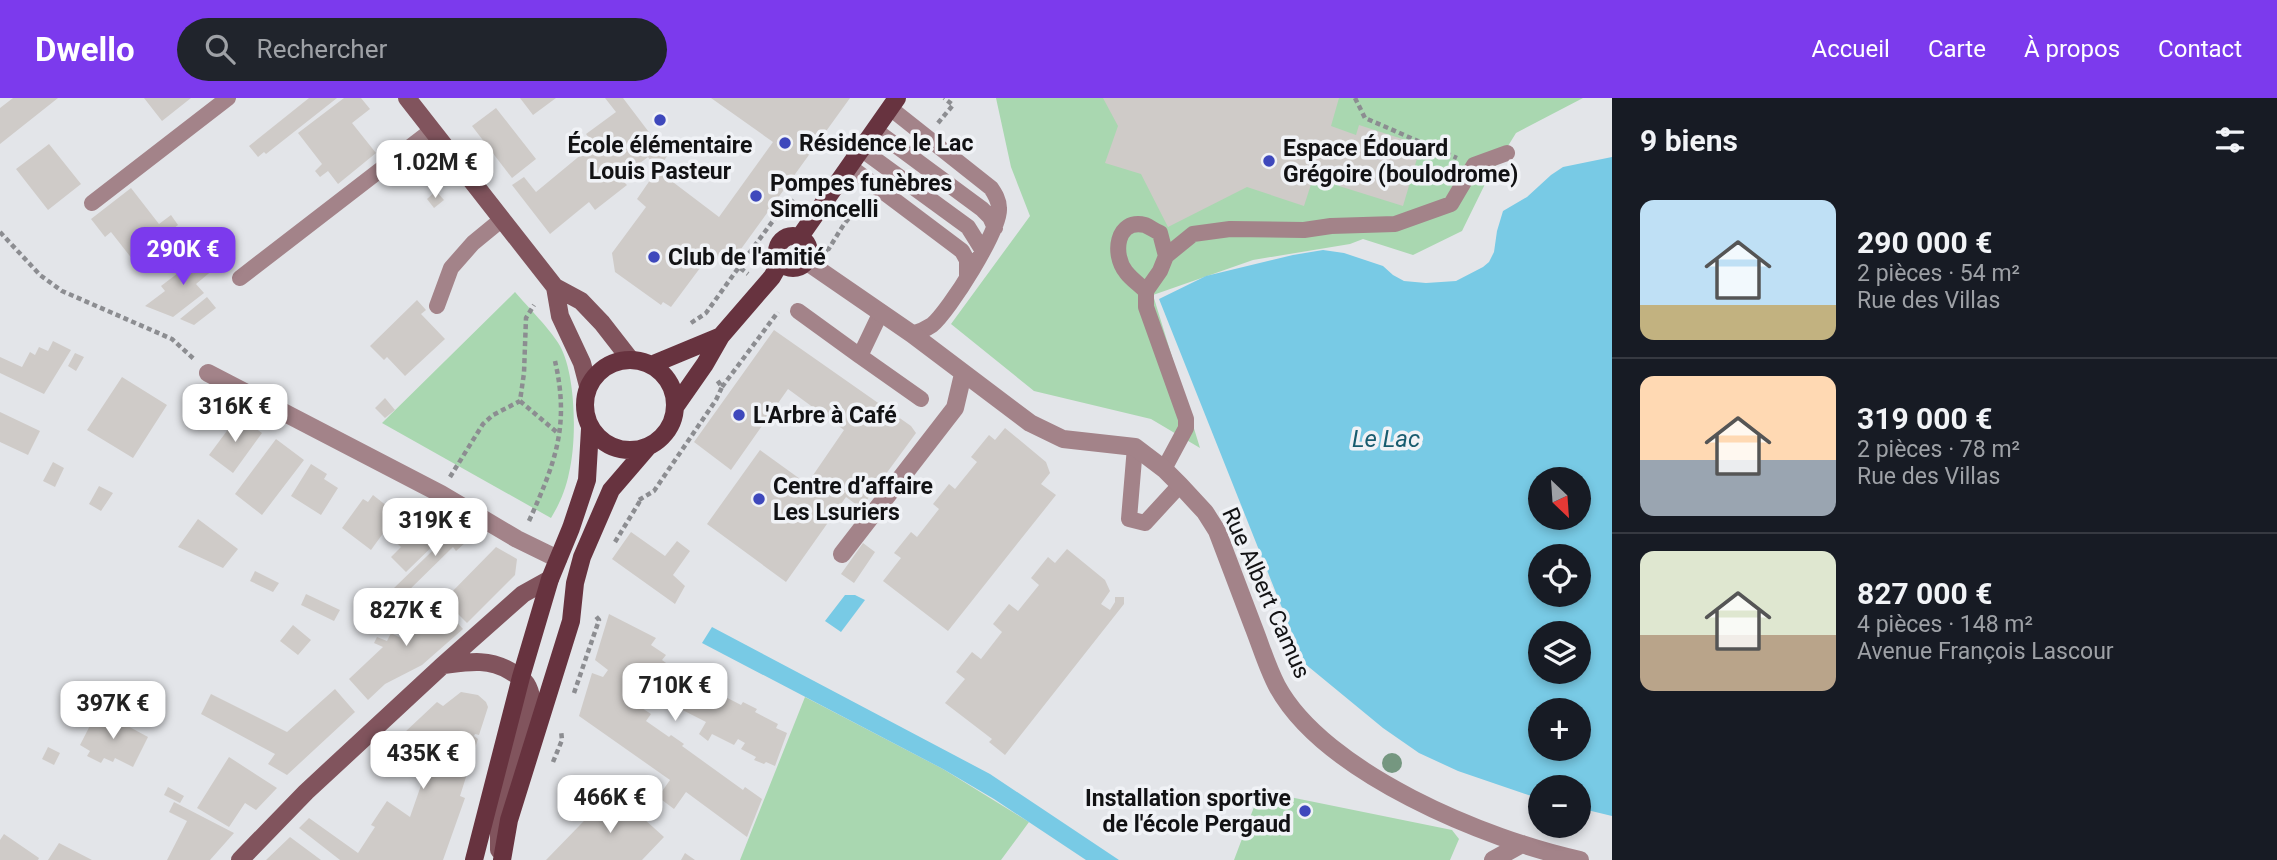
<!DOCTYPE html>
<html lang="fr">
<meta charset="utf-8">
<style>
body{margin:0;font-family:Roboto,sans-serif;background:#20242c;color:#f1f3f6;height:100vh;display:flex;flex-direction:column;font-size:26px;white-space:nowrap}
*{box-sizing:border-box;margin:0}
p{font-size:23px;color:#9ea1a6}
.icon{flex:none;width:38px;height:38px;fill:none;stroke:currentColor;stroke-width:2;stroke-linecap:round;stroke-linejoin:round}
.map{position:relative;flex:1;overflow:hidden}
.panel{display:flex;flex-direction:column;background:#171b24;width:665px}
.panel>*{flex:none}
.needle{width:46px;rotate:155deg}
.fabs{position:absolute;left:1528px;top:369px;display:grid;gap:14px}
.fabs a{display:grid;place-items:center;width:63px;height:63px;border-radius:50%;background:#171b24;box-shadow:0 4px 10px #0003;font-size:35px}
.price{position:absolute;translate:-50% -60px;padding:0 16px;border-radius:14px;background:#fff;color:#222;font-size:23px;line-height:46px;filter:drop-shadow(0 2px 4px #0008)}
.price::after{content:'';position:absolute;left:50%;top:42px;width:21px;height:16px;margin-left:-10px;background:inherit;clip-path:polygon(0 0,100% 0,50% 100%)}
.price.current{background:#7c3aed;color:#fff}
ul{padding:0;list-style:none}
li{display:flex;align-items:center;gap:21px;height:175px;padding:0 28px}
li+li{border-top:2px solid #363941}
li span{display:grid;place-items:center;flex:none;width:196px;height:140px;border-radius:14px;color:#555}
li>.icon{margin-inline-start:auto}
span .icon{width:84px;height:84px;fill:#fffc;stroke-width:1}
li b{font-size:30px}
h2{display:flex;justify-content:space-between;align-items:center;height:84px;padding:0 28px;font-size:30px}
header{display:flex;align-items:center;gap:42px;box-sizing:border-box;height:98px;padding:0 35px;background:#7c3aed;color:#fff}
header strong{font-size:33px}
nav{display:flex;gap:38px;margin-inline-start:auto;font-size:24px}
.search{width:490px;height:63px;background:#20242c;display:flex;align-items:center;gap:18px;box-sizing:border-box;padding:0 24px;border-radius:38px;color:#9ea1a6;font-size:26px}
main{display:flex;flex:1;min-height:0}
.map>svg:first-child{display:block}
.green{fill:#a9d7b0}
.water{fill:#78cae5;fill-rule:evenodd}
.building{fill:#cfcbc8}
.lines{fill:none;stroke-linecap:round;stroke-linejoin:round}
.path{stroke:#8c8d91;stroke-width:4.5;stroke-dasharray:5 3.5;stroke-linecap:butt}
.lane{stroke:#a38389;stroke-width:16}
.street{stroke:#a38389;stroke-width:18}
.secondary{stroke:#81545d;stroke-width:18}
.primary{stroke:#67333f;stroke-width:18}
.tree{fill:#759780}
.poi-dot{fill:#3e48bc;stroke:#f0f2f6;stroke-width:2.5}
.labels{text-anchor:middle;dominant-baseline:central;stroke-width:7;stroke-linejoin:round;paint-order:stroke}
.poi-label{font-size:23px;font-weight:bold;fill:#121214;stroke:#f0f2f6;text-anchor:start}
.street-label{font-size:23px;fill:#121214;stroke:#f0f2f6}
.water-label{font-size:24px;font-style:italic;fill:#185c6f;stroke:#f0f2f6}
</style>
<header>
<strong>Dwello</strong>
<div class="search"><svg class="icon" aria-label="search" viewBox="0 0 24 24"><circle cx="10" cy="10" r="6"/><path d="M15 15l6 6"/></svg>Rechercher</div>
<nav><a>Accueil</a><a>Carte</a><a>À propos</a><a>Contact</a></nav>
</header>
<main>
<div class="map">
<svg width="1612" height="762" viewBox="0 0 1612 762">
<rect width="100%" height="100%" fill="#e3e5e9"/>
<path class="green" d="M 996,0 L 1583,0 L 1516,35 L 1487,82 L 1462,133 L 1413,157 L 1363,141 L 1350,146 L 1253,162 L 1153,197 L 1200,350 L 1151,321 L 1034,293 L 951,226 L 1030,118 L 1011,69 Z
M 515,194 C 527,208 552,233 560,248 C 576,277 577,343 569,375 C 566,391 559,407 551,420 L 382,325 Z
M 805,599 L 943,671 L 1029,724 L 1001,762 L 740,762 Z
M 1260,693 L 1452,732 L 1459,741 L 1450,762 L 1234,762 Z"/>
<path class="water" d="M 1612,59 L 1612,718 L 1579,710 L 1578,690 L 1540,690 L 1540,701 L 1458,673 L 1419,655 L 1383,630 L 1304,565 L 1159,201 L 1206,178 L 1293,157 L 1323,152 L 1344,155 L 1383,168 L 1393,177 L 1404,183 L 1426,185 L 1456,183 L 1483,169 L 1489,164 L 1494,154 L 1497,133 L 1503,113 L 1527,99 L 1551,77 L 1563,69 ZM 1540,382 L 1578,382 L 1578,420 L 1540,420 ZM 1540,458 L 1578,458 L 1578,497 L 1540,497 ZM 1540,536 L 1578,536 L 1578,574 L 1540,574 ZM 1540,612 L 1578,612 L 1578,651 L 1540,651 Z
M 845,497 L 855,497 L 865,502 L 841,534 L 825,523 Z
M 712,529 L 990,676 L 1119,762 L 1086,762 L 994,701 L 943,671 L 702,545 Z"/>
<path class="building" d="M 13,0 L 58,0 L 0,46 L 0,10 Z
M 144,0 L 191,0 L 162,23 Z
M 309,0 L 337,0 L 266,56 L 264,54 L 258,59 L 249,48 Z
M 344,0 L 361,0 L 370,11 L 352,25 L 376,55 L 338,86 L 328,73 L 320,79 L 315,73 L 322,66 L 298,35 Z
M 520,0 L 556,0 L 533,17 Z
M 605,0 L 623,0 L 667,58 L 658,72 L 648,59 L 620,80 L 627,87 L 595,112 L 589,104 L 550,136 L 512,87 L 524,79 L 536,94 L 594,46 L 586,36 L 616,14 Z
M 711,0 L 850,0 L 728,169 L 702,150 L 692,164 L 700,170 L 671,209 L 663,204 L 661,207 L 615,174 L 612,155 L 646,109 L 637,101 L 657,72 L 719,119 L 773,44 Z
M 1103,0 L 1339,0 L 1331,28 L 1356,37 L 1359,27 L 1421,47 L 1403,108 L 1339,88 L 1340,85 L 1314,77 L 1304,108 L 1247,89 L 1168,129 L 1141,76 L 1105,65 L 1118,28 Z
M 496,10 L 536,61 L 512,80 L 472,28 Z
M 49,46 L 81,86 L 48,112 L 16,71 Z
M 131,90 L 159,126 L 171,117 L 178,127 L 133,162 L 111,134 L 105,139 L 91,121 Z
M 436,93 L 444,102 L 434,110 L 427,101 Z
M 200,153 L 214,171 L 196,186 L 204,195 L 173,219 L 145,208 L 165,193 L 161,188 L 182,172 L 179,168 Z
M 207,199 L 216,210 L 194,227 L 180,221 Z
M 417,202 L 426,212 L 421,216 L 445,241 L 405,278 L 387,259 L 384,262 L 370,248 Z
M 774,232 L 911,328 L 916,335 L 861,410 L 846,399 L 786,484 L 707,426 L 760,352 L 807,386 L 844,332 L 788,291 L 731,372 L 694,344 Z
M 53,243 L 71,252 L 44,296 L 0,275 L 0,259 L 22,269 L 30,254 L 35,257 L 39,249 L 48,253 Z
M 75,255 L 84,259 L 76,273 L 68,268 Z
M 122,279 L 167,307 L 133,360 L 87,332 Z
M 385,300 L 395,312 L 385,320 L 375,310 Z
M 0,314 L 40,333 L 28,357 L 0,344 Z
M 238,318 L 262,335 L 233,375 L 209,357 Z
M 1005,330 L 1046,364 L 1050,375 L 1041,386 L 1056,397 L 948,533 L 883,483 L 901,460 L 894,455 L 911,434 L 917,439 L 939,411 L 933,406 L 949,386 L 955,391 L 977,364 L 971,359 L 989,337 L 995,342 Z
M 276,341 L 304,362 L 262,417 L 235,396 Z
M 53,364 L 64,370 L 55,389 L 43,383 Z
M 311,366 L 327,376 L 324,381 L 338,390 L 321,417 L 291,398 Z
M 99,388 L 113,395 L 101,413 L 89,406 Z
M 373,397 L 397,416 L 371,452 L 342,430 L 363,401 L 368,404 Z
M 417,414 L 441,440 L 406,474 L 391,459 L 401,449 L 391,439 Z
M 198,421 L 238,451 L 223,470 L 178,449 Z
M 459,427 L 475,436 L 456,453 L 453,449 L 403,498 L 394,490 Z
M 631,434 L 665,458 L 677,443 L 690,453 L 673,477 L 685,488 L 675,506 L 612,461 Z
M 863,445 L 875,454 L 854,485 L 841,476 Z
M 496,449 L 517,461 L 515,477 L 467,525 L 444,502 Z
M 1067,451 L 1105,482 L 1110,493 L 1101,506 L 1110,512 L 1115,504 L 1115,499 L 1124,499 L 1124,506 L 1005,657 L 989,644 L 992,641 L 945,605 L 965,581 L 956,574 L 972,554 L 981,561 L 1002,534 L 993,526 L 1009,506 L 1018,513 L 1039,487 L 1031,480 L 1048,459 L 1055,465 Z
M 255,473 L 279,485 L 273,494 L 250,483 Z
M 306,496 L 340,512 L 334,523 L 301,507 Z
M 409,504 L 429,523 L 444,510 L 463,531 L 422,567 L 385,586 L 368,602 L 349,581 L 383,549 L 374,545 L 377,539 L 387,543 L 391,535 L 407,543 L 409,541 L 389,524 Z
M 609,516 L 656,540 L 651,547 L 666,557 L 662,562 L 681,576 L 741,607 L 743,604 L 757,611 L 755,614 L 778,626 L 776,630 L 787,635 L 775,668 L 766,664 L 764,666 L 754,662 L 756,659 L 741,651 L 745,645 L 738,641 L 734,647 L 712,636 L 708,643 L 699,636 L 706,624 L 665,603 L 644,588 L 633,604 L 651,616 L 646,623 L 669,639 L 671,637 L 684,646 L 682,648 L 743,692 L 745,689 L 762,701 L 747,739 L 686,694 L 674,711 L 658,699 L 670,682 L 579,618 L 592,575 L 603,579 L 608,572 L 595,562 Z
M 293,527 L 311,542 L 298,557 L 280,543 Z
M 335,591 L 355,614 L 287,677 L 268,666 L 275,656 L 201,616 L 211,596 L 287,634 Z
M 461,594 L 478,597 L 486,604 L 488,609 L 479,637 L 475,636 L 474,638 L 478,641 L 460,698 L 465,700 L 443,762 L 340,762 L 299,730 L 309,720 L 358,755 L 375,729 L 371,727 L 387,703 L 410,719 L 435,647 L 404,635 L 437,604 L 443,608 Z
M 98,612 L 148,639 L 133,669 L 115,660 L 113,664 L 104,660 L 101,665 L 87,658 L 90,653 L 80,647 Z
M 48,649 L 60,655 L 54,667 L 42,661 Z
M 229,659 L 277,690 L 256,712 L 245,705 L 229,729 L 197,710 Z
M 168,689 L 184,698 L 180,705 L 164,697 Z
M 613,693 L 664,739 L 642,762 L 546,762 Z
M 174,704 L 234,735 L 210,762 L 167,762 L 187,723 L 169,714 Z
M 4,736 L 39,760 L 38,762 L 0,762 L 0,742 Z
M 290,739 L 321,762 L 266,762 Z
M 59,745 L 65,748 L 92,762 L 48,762 Z
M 685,755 L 695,762 L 681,762 Z"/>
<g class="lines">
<path class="path" d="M 1355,0 L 1365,20 L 1457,60
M 938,25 L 953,7 L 944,0
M 0,134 L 40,177 L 62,193 L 172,241 L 195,262
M 829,153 L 828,152 C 839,135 849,113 868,105
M 739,169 L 789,101 L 797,107
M 691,225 L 706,215 L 739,169 L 748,176
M 722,289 L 778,214
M 520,303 L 559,336
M 450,379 L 483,326 L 493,317 L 520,303 L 524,275 L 526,220 L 534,207
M 639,402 L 654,393 L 716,302 L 722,289 L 717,282
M 529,423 C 555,365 570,328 555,263
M 615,444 L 640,403
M 574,595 L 599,522 L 594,516
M 553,664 L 562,642 L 561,632"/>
<path class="lane" d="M 890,10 L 991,90 C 995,96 999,102 999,110 C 1001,131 949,213 932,227 C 926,231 919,234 912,236
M 875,32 L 982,111 L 990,119 L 995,130
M 861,51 L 968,129 L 983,153
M 849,68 L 962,153 L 967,162 L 967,178
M 92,105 L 228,0
M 240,180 L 432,32
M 1146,193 C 1140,187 1131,181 1126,174 C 1112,157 1116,120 1145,127 C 1150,129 1155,133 1160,135 L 1166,158
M 437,208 L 451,170 L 473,145 L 501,122
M 798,213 L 860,258
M 881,214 L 860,258 L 921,301
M 1135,349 L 1129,421 L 1145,425 L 1180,387
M 1164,371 L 1186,330 L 1186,321 L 1146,209 L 1146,193 L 1160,173 L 1166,158 L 1193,136 L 1230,131 L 1304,132 L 1331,128 L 1395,126 L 1451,106 L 1474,67 L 1507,55"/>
<path class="street" d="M 806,163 L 912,236 L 1030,325 L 1063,341 L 1135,349 L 1164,371 L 1180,387 L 1205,414 L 1217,433 C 1229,465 1241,497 1253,528 C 1261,548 1267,569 1277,588 C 1324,675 1487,742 1580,762
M 208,275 L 441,396 L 517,441 L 558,461
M 842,456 L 955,310 L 963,276
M 1493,762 L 1522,746"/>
<path class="secondary" d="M 407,0 L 555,189 L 581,203 L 602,225 L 630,261
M 555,189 L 560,218 L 582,265 L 588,288
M 443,567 C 468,564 488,560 510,573 C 522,580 528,584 531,598 L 499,722 L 499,752
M 240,762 L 306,694 L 443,567 L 523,496 L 550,481"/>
<path class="primary" d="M777 154a16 16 0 1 1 32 0a16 16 0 1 1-32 0Z
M 799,140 L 897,0
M585 307a45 45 0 1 1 90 0a45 45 0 1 1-90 0Z
M 651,267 L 721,238
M 675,309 L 705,266 L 721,238 L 772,179 L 780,165
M 474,762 L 521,579 L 550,481 L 571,430 L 587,382 L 590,331
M 502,762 L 509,722 L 571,523 L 575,485 L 582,459 L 611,392 L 648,349"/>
</g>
<circle class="tree" cx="1392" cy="665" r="10"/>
<g class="poi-dot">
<circle cx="660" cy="22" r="7"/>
<circle cx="785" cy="45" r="7"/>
<circle cx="1269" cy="63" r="7"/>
<circle cx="756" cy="98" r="7"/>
<circle cx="654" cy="159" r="7"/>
<circle cx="739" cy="317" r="7"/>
<circle cx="759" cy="401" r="7"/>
<circle cx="1305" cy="713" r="7"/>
</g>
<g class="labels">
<g class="poi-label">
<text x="799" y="45">Résidence le Lac</text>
<text x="660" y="47" text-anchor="middle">École élémentaire<tspan x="660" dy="26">Louis Pasteur</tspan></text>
<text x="1283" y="50">Espace Édouard<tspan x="1283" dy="26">Grégoire (boulodrome)</tspan></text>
<text x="770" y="85">Pompes funèbres<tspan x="770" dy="26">Simoncelli</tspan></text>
<text x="668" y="159">Club de l'amitié</text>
<text x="753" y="317">L'Arbre à Café</text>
<text x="773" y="388">Centre d’affaire<tspan x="773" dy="26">Les Lsuriers</tspan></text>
<text x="1291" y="700" text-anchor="end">Installation sportive<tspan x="1291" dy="26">de l'école Pergaud</tspan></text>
</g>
<g class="street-label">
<text transform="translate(1266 495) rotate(66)">Rue Albert Camus</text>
</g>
<g class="water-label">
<text x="1386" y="341">Le Lac</text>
</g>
</g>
</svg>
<div class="fabs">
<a><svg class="needle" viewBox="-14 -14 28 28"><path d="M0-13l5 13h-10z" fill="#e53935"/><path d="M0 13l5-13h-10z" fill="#9ea1a6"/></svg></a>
<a><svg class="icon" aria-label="locate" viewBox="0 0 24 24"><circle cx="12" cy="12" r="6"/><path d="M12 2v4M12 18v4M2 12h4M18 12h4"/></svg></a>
<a><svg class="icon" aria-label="layers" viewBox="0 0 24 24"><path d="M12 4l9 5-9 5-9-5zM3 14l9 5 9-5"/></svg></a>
<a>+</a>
<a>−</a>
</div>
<b class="price" style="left:435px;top:102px">1.02M €</b>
<b class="price current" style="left:183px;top:189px">290K €</b>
<b class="price" style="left:235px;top:346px">316K €</b>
<b class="price" style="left:435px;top:460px">319K €</b>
<b class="price" style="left:406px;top:550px">827K €</b>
<b class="price" style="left:675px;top:625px">710K €</b>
<b class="price" style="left:113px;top:643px">397K €</b>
<b class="price" style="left:423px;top:693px">435K €</b>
<b class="price" style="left:610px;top:737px">466K €</b>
</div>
<section class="panel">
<h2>9 biens<svg class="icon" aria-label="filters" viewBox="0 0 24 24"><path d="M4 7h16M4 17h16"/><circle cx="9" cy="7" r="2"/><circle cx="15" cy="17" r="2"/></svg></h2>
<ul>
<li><span style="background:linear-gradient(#bfe0f5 75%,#c2b280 0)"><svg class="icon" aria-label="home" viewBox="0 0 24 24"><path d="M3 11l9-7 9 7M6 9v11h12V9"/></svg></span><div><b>290 000 €</b><p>2 pièces · 54 m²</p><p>Rue des Villas</p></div></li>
<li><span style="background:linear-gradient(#ffd9b3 60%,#9aa5b1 0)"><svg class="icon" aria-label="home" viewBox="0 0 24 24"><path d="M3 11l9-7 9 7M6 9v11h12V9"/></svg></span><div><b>319 000 €</b><p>2 pièces · 78 m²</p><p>Rue des Villas</p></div></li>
<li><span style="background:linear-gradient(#dfe7d0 60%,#b9a48a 0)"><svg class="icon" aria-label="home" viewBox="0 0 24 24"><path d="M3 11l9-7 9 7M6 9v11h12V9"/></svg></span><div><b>827 000 €</b><p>4 pièces · 148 m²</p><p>Avenue François Lascour</p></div></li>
</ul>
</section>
</main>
